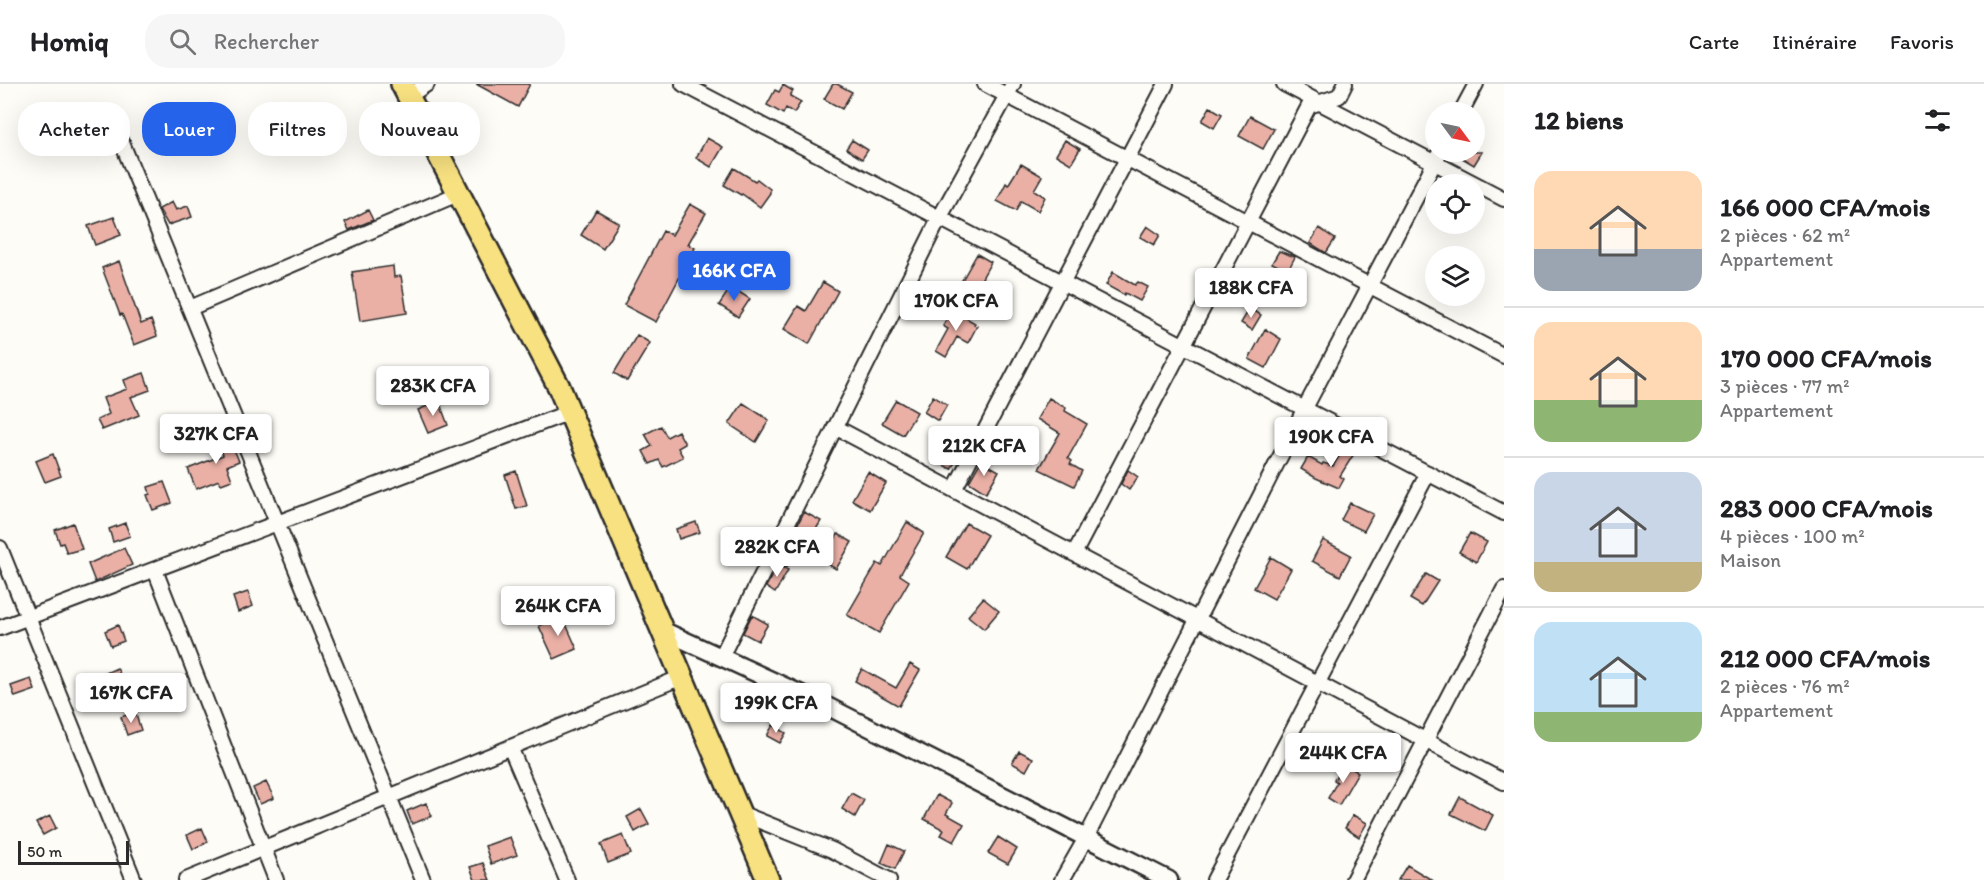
<!DOCTYPE html>
<html lang="fr">
<meta charset="utf-8">
<style>
body{margin:0;font-family:Itim,sans-serif;background:#f6f6f6;color:#202124;height:100vh;display:flex;flex-direction:column;font-size:22px;white-space:nowrap}
*{box-sizing:border-box;margin:0}
p{font-size:20px;color:#757577}
.icon{flex:none;width:33px;height:33px;fill:none;stroke:currentColor;stroke-width:2;stroke-linecap:round;stroke-linejoin:round}
.map{position:relative;flex:1;overflow:hidden}
.panel{display:flex;flex-direction:column;background:#fff;width:480px}
.panel>*{flex:none}
.banner{position:absolute;left:18px;top:18px;width:570px;height:54px;display:flex;gap:12px}
.needle{width:39px;rotate:123deg}
.controls{position:absolute;left:1425px;top:18px;display:grid;gap:12px}
.controls a{display:grid;place-items:center;width:60px;height:60px;border-radius:50%;background:#fff;box-shadow:0 6px 24px #0002;font-size:30px}
.scale{position:absolute;left:18px;bottom:15px;width:111px;box-sizing:border-box;padding-left:6px;border:3px solid #2b2b2b;border-top:0;font-size:16px;line-height:21px;white-space:nowrap;color:#2b2b2b;-webkit-text-stroke:4px #fdfcf7;paint-order:stroke}
.price{position:absolute;translate:-50% -51px;padding:0 14px;border-radius:6px;background:#fff;color:#222;font-size:20px;line-height:39px;filter:drop-shadow(0 2px 3px #0008)}
.price::after{content:'';position:absolute;left:50%;top:36px;width:18px;height:14px;margin-left:-9px;background:inherit;clip-path:polygon(0 0,100% 0,50% 100%)}
.price.current{background:#2563eb;color:#fff}
ul{padding:0;list-style:none}
li{display:flex;align-items:center;gap:18px;height:150px;padding:0 30px}
li+li{border-top:2px solid #e0e0e0}
li span{display:grid;place-items:center;flex:none;width:168px;height:120px;border-radius:18px;color:#555}
li>.icon{margin-inline-start:auto}
span .icon{width:72px;height:72px;fill:#fffc;stroke-width:1}
li b{font-size:26px}
h2{display:flex;justify-content:space-between;align-items:center;height:72px;padding:0 30px;font-size:26px}
.tag{padding:0 21px;border-radius:24px;background:#fff;box-shadow:0 6px 24px #0002;font-size:21px;line-height:54px}
.tag.current{background:#2563eb;color:#fff}
header{display:flex;align-items:center;gap:36px;box-sizing:border-box;height:84px;padding:0 30px;background:#fff;border-bottom:2px solid #e0e0e0}
header strong{font-size:28px}
nav{display:flex;gap:33px;margin-inline-start:auto;font-size:21px}
.search{width:420px;height:54px;background:#f6f6f6;display:flex;align-items:center;gap:15px;box-sizing:border-box;padding:0 21px;border-radius:24px;color:#757577;font-size:22px}
main{display:flex;flex:1;min-height:0}
.map>svg:first-child{display:block}
.building{fill:#eab0a6;stroke:#2b2b2b;stroke-width:1.5}
.lines{fill:none;stroke-linecap:round;stroke-linejoin:round}
.minor-casing{stroke:#2b2b2b;stroke-width:18}
.tertiary-casing{stroke:#2b2b2b;stroke-width:21}
.primary-casing{stroke:#2b2b2b;stroke-width:26}
.minor{stroke:#fdfcf7;stroke-width:14}
.tertiary{stroke:#fdfcf7;stroke-width:16}
.primary{stroke:#f8e181;stroke-width:21}
</style>
<header>
<strong>Homiq</strong>
<div class="search"><svg class="icon" aria-label="search" viewBox="0 0 24 24"><circle cx="10" cy="10" r="6"/><path d="M15 15l6 6"/></svg>Rechercher</div>
<nav><a>Carte</a><a>Itinéraire</a><a>Favoris</a></nav>
</header>
<main>
<div class="map">
<svg width="1504" height="796" viewBox="0 0 1504 796">
<rect width="100%" height="100%" fill="#fdfcf7"/>
<filter id="ink" filterUnits="userSpaceOnUse"><feTurbulence type="fractalNoise" baseFrequency=".0167" numOctaves="2"/><feDisplacementMap in="SourceGraphic" scale="12" xChannelSelector="R" yChannelSelector="G"/><feConvolveMatrix kernelMatrix="1 2 1 2 8 2 1 2 1" color-interpolation-filters="sRGB"/></filter>
<g filter="url(#ink)">
<path class="building" d="M 476,0 L 530,0 L 518,23 Z
M 833,0 L 837,0 L 852,8 L 842,25 L 824,15 Z
M 783,1 L 793,7 L 790,12 L 801,18 L 794,29 L 786,24 L 783,30 L 767,21 L 775,6 L 779,8 Z
M 1210,23 L 1222,30 L 1214,44 L 1202,37 Z
M 1250,32 L 1274,45 L 1263,65 L 1239,52 Z
M 707,54 L 723,63 L 711,83 L 696,74 Z
M 852,56 L 868,66 L 862,75 L 846,65 Z
M 1065,56 L 1080,65 L 1071,80 L 1056,71 Z
M 1452,68 L 1482,68 L 1474,81 Z
M 1021,80 L 1042,92 L 1034,106 L 1045,113 L 1038,127 L 1021,117 L 1016,127 L 997,117 L 1006,99 L 1008,101 Z
M 734,84 L 755,97 L 757,95 L 770,105 L 770,109 L 760,123 L 742,110 L 741,111 L 724,101 Z
M 172,118 L 176,126 L 188,122 L 192,133 L 168,141 L 159,125 Z
M 690,120 L 706,129 L 688,160 L 695,164 L 656,238 L 624,221 L 663,147 L 672,151 Z
M 368,126 L 373,136 L 349,146 L 345,138 Z
M 596,126 L 619,139 L 603,165 L 581,151 Z
M 114,133 L 121,151 L 95,161 L 88,142 Z
M 1147,142 L 1160,151 L 1154,161 L 1140,153 Z
M 1319,144 L 1335,155 L 1326,169 L 1310,159 Z
M 1279,167 L 1295,173 L 1277,207 L 1267,200 L 1278,182 L 1272,179 Z
M 977,170 L 991,178 L 982,194 L 993,201 L 987,213 L 961,198 Z
M 119,177 L 141,240 L 151,236 L 157,252 L 134,261 L 122,230 L 120,231 L 102,184 Z
M 393,182 L 394,193 L 401,192 L 407,229 L 360,237 L 352,188 Z
M 1113,188 L 1135,201 L 1138,198 L 1148,203 L 1140,217 L 1125,209 L 1124,211 L 1106,201 Z
M 823,198 L 838,207 L 809,260 L 784,245 L 798,222 L 806,227 Z
M 731,203 L 750,215 L 738,233 L 719,221 Z
M 1250,224 L 1261,231 L 1252,246 L 1241,239 Z
M 952,226 L 975,239 L 974,241 L 977,242 L 968,259 L 957,253 L 946,273 L 936,267 L 948,245 L 943,242 Z
M 1265,245 L 1281,255 L 1266,284 L 1249,275 Z
M 637,251 L 650,259 L 627,297 L 614,289 Z
M 144,289 L 150,306 L 131,313 L 139,331 L 102,346 L 97,336 L 109,330 L 103,314 L 127,305 L 124,296 Z
M 933,312 L 947,321 L 938,337 L 924,328 Z
M 1049,314 L 1066,324 L 1065,327 L 1087,340 L 1068,374 L 1072,377 L 1070,380 L 1082,387 L 1074,402 L 1039,385 L 1060,349 L 1037,335 Z
M 896,316 L 917,328 L 903,351 L 882,339 Z
M 439,317 L 448,341 L 428,349 L 418,326 Z
M 743,319 L 769,336 L 756,358 L 729,340 Z
M 661,342 L 667,353 L 678,347 L 685,360 L 678,364 L 683,373 L 663,383 L 659,376 L 650,380 L 643,367 L 652,362 L 645,350 Z
M 226,347 L 239,377 L 227,382 L 232,396 L 221,400 L 219,396 L 196,405 L 188,385 L 223,371 L 215,352 Z
M 1347,359 L 1357,365 L 1340,392 L 1344,395 L 1339,404 L 1316,394 L 1301,385 L 1308,373 L 1322,381 L 1323,379 L 1333,382 Z
M 947,360 L 961,368 L 951,385 L 937,378 Z
M 53,370 L 61,392 L 45,398 L 36,377 Z
M 981,377 L 999,387 L 986,409 L 969,398 Z
M 1128,386 L 1138,393 L 1129,406 L 1121,400 Z
M 516,387 L 527,422 L 516,425 L 505,391 Z
M 868,388 L 886,399 L 870,426 L 852,416 Z
M 164,398 L 172,419 L 153,426 L 147,411 L 150,410 L 148,403 Z
M 1350,419 L 1373,430 L 1364,447 L 1341,436 Z
M 804,428 L 821,437 L 815,447 L 810,444 L 787,483 L 778,478 Z
M 696,438 L 700,448 L 679,455 L 676,445 Z
M 907,438 L 924,449 L 900,491 L 909,497 L 879,549 L 847,531 L 877,479 L 882,482 Z
M 73,439 L 82,465 L 67,469 L 63,459 L 60,460 L 55,446 Z
M 125,439 L 130,452 L 113,458 L 109,445 Z
M 966,439 L 987,451 L 967,485 L 946,473 Z
M 1470,449 L 1487,458 L 1476,478 L 1459,468 Z
M 838,450 L 852,458 L 836,485 L 822,477 Z
M 1323,456 L 1351,471 L 1340,492 L 1312,477 Z
M 124,464 L 132,481 L 95,498 L 88,480 Z
M 1271,473 L 1291,485 L 1274,515 L 1254,504 Z
M 778,480 L 788,486 L 775,509 L 766,503 Z
M 1426,490 L 1438,497 L 1422,522 L 1410,515 Z
M 248,508 L 253,522 L 238,528 L 233,513 Z
M 983,514 L 999,527 L 984,545 L 968,532 Z
M 562,531 L 577,565 L 554,575 L 539,542 Z
M 752,531 L 768,540 L 758,557 L 743,549 Z
M 118,541 L 124,557 L 111,562 L 105,547 Z
M 910,580 L 920,586 L 899,622 L 855,597 L 862,585 L 896,604 Z
M 117,584 L 124,599 L 103,608 L 97,593 Z
M 31,595 L 35,606 L 15,613 L 11,602 Z
M 153,600 L 159,613 L 141,622 L 135,609 Z
M 135,628 L 141,646 L 127,651 L 121,633 Z
M 773,641 L 786,649 L 780,659 L 767,652 Z
M 1303,658 L 1318,667 L 1310,680 L 1296,671 Z
M 1019,667 L 1033,674 L 1026,687 L 1012,679 Z
M 1344,680 L 1358,688 L 1339,721 L 1328,714 L 1337,698 L 1334,696 Z
M 266,698 L 274,714 L 260,720 L 253,704 Z
M 851,709 L 864,716 L 855,733 L 842,725 Z
M 937,711 L 952,719 L 946,730 L 964,740 L 954,758 L 941,751 L 944,746 L 924,735 Z
M 1460,713 L 1493,731 L 1485,747 L 1451,730 Z
M 426,719 L 432,732 L 412,740 L 407,727 Z
M 641,725 L 649,740 L 635,748 L 627,733 Z
M 1353,731 L 1367,739 L 1359,753 L 1345,744 Z
M 50,732 L 56,744 L 43,751 L 36,739 Z
M 202,744 L 208,758 L 193,765 L 187,751 Z
M 623,751 L 631,770 L 608,779 L 601,760 Z
M 510,753 L 517,771 L 491,780 L 485,762 Z
M 998,753 L 1017,765 L 1008,780 L 988,769 Z
M 889,760 L 904,767 L 895,785 L 881,779 Z
M 483,779 L 490,796 L 475,796 L 470,783 Z
M 1407,781 L 1432,796 L 1398,796 Z"/>
<g class="lines">
<defs>
<path id="minor" d="M 683,0 L 1504,429
M 985,0 L 1504,272
M 1284,0 L 1504,115
M 409,12 L 427,0
M 1461,28 L 1476,0
M 122,59 L 423,796
M 190,224 L 460,109
M 835,343 L 1504,698
M 954,406 L 1166,0
M 0,464 L 134,796
M 1074,470 L 1309,22 L 1339,12 L 1345,0
M 155,486 L 276,796
M 0,544 L 570,328
M 721,573 L 940,133 L 1013,0
M 510,663 L 567,796
M 740,729 L 832,766 L 889,796
M 186,796 L 682,593
M 1062,796 L 1086,754 L 1305,324 L 1440,68
M 1214,796 L 1428,389
M 1353,796 L 1504,505"/>
<path id="tertiary" d="M 662,546 L 821,619 L 1169,796"/>
<path id="primary" d="M 402,0 L 559,303 L 768,796"/>
</defs>
<use href="#minor" class="minor-casing"/>
<use href="#tertiary" class="tertiary-casing"/>
<use href="#primary" class="primary-casing"/>
<use href="#minor" class="minor"/>
<use href="#tertiary" class="tertiary"/>
<use href="#primary" class="primary"/>
</g>
</g>
</svg>
<div class="controls">
<a><svg class="needle" viewBox="-14 -14 28 28"><path d="M0-13l5 13h-10z" fill="#e53935"/><path d="M0 13l5-13h-10z" fill="#757577"/></svg></a>
<a><svg class="icon" aria-label="locate" viewBox="0 0 24 24"><circle cx="12" cy="12" r="6"/><path d="M12 2v4M12 18v4M2 12h4M18 12h4"/></svg></a>
<a><svg class="icon" aria-label="layers" viewBox="0 0 24 24"><path d="M12 4l9 5-9 5-9-5zM3 14l9 5 9-5"/></svg></a>
</div>
<div class="scale">50 m</div>
<b class="price current" style="left:734px;top:218px">166K CFA</b>
<b class="price" style="left:1251px;top:235px">188K CFA</b>
<b class="price" style="left:956px;top:248px">170K CFA</b>
<b class="price" style="left:433px;top:333px">283K CFA</b>
<b class="price" style="left:216px;top:381px">327K CFA</b>
<b class="price" style="left:1331px;top:384px">190K CFA</b>
<b class="price" style="left:984px;top:393px">212K CFA</b>
<b class="price" style="left:777px;top:494px">282K CFA</b>
<b class="price" style="left:558px;top:553px">264K CFA</b>
<b class="price" style="left:131px;top:640px">167K CFA</b>
<b class="price" style="left:776px;top:650px">199K CFA</b>
<b class="price" style="left:1343px;top:700px">244K CFA</b>
<div class="banner">
<a class="tag">Acheter</a>
<a class="tag current">Louer</a>
<a class="tag">Filtres</a>
<a class="tag">Nouveau</a>
</div>
</div>
<section class="panel">
<h2>12 biens<svg class="icon" aria-label="filters" viewBox="0 0 24 24"><path d="M4 7h16M4 17h16"/><circle cx="9" cy="7" r="2"/><circle cx="15" cy="17" r="2"/></svg></h2>
<ul>
<li><span style="background:linear-gradient(#ffd9b3 65%,#9aa5b1 0)"><svg class="icon" aria-label="home" viewBox="0 0 24 24"><path d="M3 11l9-7 9 7M6 9v11h12V9"/></svg></span><div><b>166 000 CFA/mois</b><p>2 pièces · 62 m²</p><p>Appartement</p></div></li>
<li><span style="background:linear-gradient(#ffd9b3 65%,#8fb573 0)"><svg class="icon" aria-label="home" viewBox="0 0 24 24"><path d="M3 11l9-7 9 7M6 9v11h12V9"/></svg></span><div><b>170 000 CFA/mois</b><p>3 pièces · 77 m²</p><p>Appartement</p></div></li>
<li><span style="background:linear-gradient(#c9d6e8 75%,#c2b280 0)"><svg class="icon" aria-label="home" viewBox="0 0 24 24"><path d="M3 11l9-7 9 7M6 9v11h12V9"/></svg></span><div><b>283 000 CFA/mois</b><p>4 pièces · 100 m²</p><p>Maison</p></div></li>
<li><span style="background:linear-gradient(#bfe0f5 75%,#8fb573 0)"><svg class="icon" aria-label="home" viewBox="0 0 24 24"><path d="M3 11l9-7 9 7M6 9v11h12V9"/></svg></span><div><b>212 000 CFA/mois</b><p>2 pièces · 76 m²</p><p>Appartement</p></div></li>
</ul>
</section>
</main>
